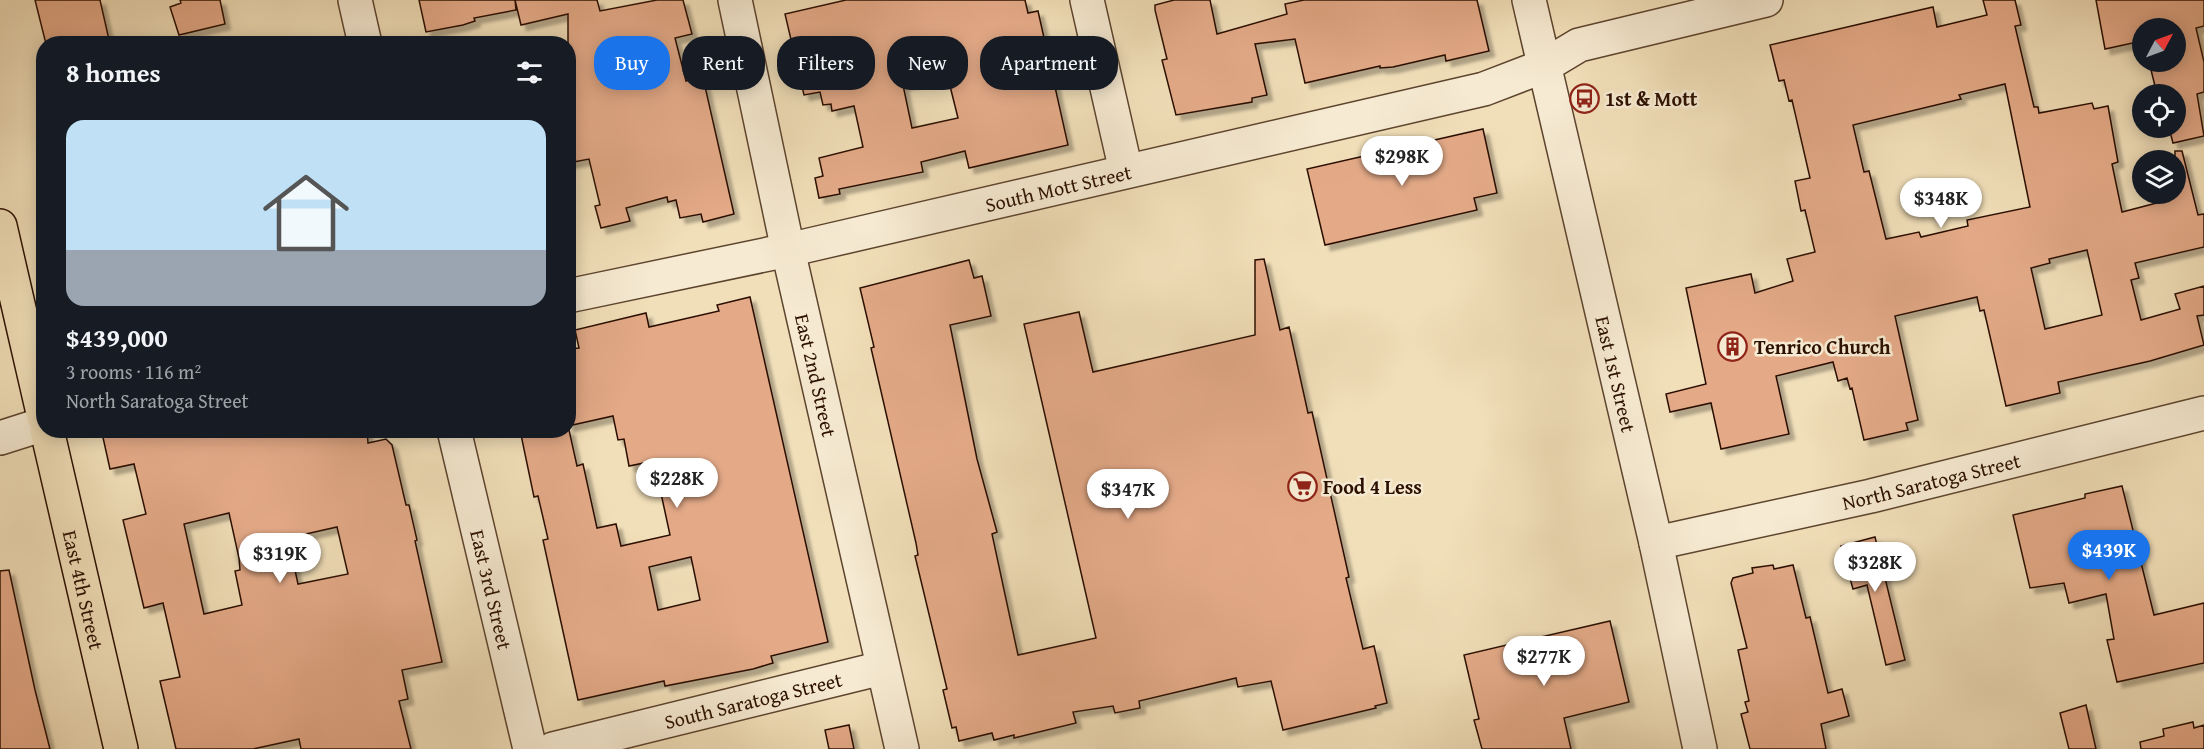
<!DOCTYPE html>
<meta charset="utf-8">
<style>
body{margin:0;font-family:"Gentium Book Plus",serif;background:#20242c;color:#f1f3f6;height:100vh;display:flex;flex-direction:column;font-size:22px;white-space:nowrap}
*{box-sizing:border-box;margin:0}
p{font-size:20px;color:#9ea1a6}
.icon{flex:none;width:33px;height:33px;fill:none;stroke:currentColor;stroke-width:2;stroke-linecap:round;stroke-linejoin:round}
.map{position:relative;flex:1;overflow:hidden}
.details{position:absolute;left:36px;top:36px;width:540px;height:402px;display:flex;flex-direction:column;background:#171b24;border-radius:24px;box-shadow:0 3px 15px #0003}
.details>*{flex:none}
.banner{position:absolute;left:594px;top:36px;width:570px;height:54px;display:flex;gap:12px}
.needle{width:39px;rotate:49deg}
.controls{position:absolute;left:2132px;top:18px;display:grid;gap:12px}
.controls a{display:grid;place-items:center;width:54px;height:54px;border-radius:50%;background:#171b24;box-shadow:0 3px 15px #0003;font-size:30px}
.price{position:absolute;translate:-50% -51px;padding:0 14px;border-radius:21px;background:#fff;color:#222;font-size:20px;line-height:39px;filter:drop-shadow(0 2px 3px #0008)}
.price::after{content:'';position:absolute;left:50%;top:36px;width:18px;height:14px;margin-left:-9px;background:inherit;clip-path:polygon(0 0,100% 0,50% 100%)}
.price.current{background:#1a73e8;color:#fff}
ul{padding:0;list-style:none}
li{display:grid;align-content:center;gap:12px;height:318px;padding:0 30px}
li span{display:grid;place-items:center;height:186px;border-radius:18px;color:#555}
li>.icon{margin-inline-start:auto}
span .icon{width:108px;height:108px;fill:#fffc;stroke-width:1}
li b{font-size:26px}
h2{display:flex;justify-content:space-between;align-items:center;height:72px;padding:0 30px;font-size:26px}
.chip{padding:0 21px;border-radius:24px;background:#171b24;box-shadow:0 3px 15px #0003;font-size:21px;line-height:54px}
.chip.current{background:#1a73e8;color:#fff}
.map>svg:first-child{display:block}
.building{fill:#e4aa88;stroke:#2c1000;stroke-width:1.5;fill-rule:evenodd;filter:url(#shadow)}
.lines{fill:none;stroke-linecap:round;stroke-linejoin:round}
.minor-casing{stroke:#5d442e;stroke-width:36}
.major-casing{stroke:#2c1000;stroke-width:36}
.minor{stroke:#f6ead2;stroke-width:33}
.major{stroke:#f1dfb9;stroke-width:33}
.labels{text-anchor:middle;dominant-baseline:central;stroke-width:5;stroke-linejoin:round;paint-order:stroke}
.poi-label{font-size:20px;font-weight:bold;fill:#2c1000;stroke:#f6ead2;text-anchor:start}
.street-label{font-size:20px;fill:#2c1000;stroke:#f6ead2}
</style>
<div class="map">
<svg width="2204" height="749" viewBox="0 0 2204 749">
<defs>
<filter id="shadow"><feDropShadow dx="5.5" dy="5.5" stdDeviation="1.5" flood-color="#0004"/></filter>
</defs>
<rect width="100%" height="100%" fill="#f1dfb9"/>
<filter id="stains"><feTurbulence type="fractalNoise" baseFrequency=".00333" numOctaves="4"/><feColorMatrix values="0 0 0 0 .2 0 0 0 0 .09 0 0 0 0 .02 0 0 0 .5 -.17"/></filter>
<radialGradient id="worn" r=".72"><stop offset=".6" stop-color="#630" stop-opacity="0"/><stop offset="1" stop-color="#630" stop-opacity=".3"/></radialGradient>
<path class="building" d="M 35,0 L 100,0 L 110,44 L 46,44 Z
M 180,0 L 220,0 L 225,24 L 179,35 L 170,7 L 181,3 Z
M 419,0 L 515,0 L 516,10 L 474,18 L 475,21 L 463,25 L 426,32 Z
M 515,0 L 597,0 L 600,11 L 657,0 L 683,0 L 692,34 L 675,38 L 686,81 L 697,78 L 699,84 L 704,82 L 734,214 L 703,222 L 701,214 L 680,218 L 676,200 L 668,202 L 667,197 L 626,208 L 630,221 L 601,228 L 595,206 L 600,205 L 589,159 L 568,163 L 568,14 L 521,25 Z
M 846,0 L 1025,0 L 1028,13 L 1038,11 L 1068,145 L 969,168 L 965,151 L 921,162 L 923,172 L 839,189 L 840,194 L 819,198 L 815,178 L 823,176 L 819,158 L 863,147 L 854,106 L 832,111 L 831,104 L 823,105 L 820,92 L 804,95 L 785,14 ZM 947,74 L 958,118 L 912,128 L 903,85 Z
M 1174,0 L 1210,0 L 1217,34 L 1287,14 L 1285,4 L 1304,0 L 1477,0 L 1489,51 L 1446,61 L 1445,55 L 1393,67 L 1380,68 L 1380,66 L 1305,83 L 1295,39 L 1255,44 L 1267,95 L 1252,98 L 1252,102 L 1176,115 L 1162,60 L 1167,59 L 1155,10 L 1155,5 Z
M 1983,0 L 2015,0 L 2021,25 L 2015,26 L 2034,107 L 2038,107 L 2039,113 L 2092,103 L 2094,109 L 2108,106 L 2118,162 L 2112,164 L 2122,212 L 2172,199 L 2170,194 L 2175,194 L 2175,151 L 2182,151 L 2198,215 L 2204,214 L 2204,247 L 2135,263 L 2139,278 L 2131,280 L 2141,320 L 2180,309 L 2175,294 L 2204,286 L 2204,315 L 2197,316 L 2204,345 L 2150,361 L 2058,382 L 2060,393 L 2006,406 L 1984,310 L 1980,311 L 1977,297 L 1895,316 L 1918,420 L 1906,423 L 1908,430 L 1864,440 L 1852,388 L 1850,389 L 1847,378 L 1838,381 L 1833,362 L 1776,376 L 1789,434 L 1721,449 L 1711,403 L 1670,412 L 1666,394 L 1706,384 L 1686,288 L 1751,274 L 1755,293 L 1793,281 L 1787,259 L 1815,252 L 1805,210 L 1801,211 L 1795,181 L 1810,178 L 1792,100 L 1789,101 L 1784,80 L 1779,81 L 1770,45 L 1933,7 L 1937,27 L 1987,15 ZM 2005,84 L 2030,207 L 1967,220 L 1968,226 L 1921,237 L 1919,232 L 1886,239 L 1869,171 L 1864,172 L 1853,125 L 1961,99 L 1959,95 ZM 2087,250 L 2102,315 L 2045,329 L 2031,268 L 2050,263 L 2049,259 Z
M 2096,0 L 2204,0 L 2204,26 L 2196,28 L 2204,62 L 2204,92 L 2197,94 L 2204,136 L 2173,143 L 2169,128 L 2175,128 L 2175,94 L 2157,94 L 2149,62 L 2175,62 L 2175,28 L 2142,28 L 2142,41 L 2105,49 Z
M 1483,129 L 1497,193 L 1474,198 L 1477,210 L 1325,245 L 1307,169 Z
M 1264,259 L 1280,330 L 1289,327 L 1308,413 L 1312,412 L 1349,577 L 1346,578 L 1363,649 L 1374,646 L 1387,703 L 1375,706 L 1376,708 L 1283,730 L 1271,681 L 1238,687 L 1236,678 L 1139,701 L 1140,708 L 1115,713 L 1113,706 L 1073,712 L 1076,723 L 1014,738 L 1014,735 L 994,740 L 992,733 L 959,741 L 956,727 L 952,728 L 943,690 L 947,689 L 915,556 L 918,555 L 916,543 L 871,348 L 874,347 L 860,288 L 969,260 L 974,278 L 982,276 L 991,316 L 950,325 L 977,459 L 997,532 L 992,534 L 1018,655 L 1096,638 L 1024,324 L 1079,312 L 1093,372 L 1255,335 L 1255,260 Z
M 750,297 L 828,642 L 771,656 L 773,663 L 753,669 L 665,686 L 664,681 L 578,700 L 543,540 L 548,539 L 538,496 L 534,497 L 520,430 L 569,430 L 577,466 L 583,464 L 597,528 L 616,524 L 621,546 L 670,535 L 654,461 L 629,466 L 624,439 L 618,440 L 613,416 L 568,426 L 568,349 L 579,348 L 575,330 L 646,313 L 649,327 L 719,311 L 717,305 ZM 691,557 L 700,600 L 658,610 L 649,567 Z
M 113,430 L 367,430 L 368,443 L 386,439 L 392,445 L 406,505 L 409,505 L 417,540 L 415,541 L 442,662 L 402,670 L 408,699 L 399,701 L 411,749 L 301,749 L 299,739 L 253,749 L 176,749 L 160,681 L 180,677 L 163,603 L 144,608 L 123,520 L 146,514 L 134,464 L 110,469 L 102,433 ZM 229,513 L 239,558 L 240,570 L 235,571 L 242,605 L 204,614 L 184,524 ZM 337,527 L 348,574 L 298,584 L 288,538 Z
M 2122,486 L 2154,615 L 2204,603 L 2204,663 L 2117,682 L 2107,640 L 2114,639 L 2106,594 L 2069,603 L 2064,583 L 2030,588 L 2013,515 L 2085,498 L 2085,494 Z
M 1875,537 L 1905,660 L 1886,665 L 1867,585 L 1853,589 L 1841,546 Z
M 1773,565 L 1774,569 L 1793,565 L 1806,618 L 1810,617 L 1828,693 L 1842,689 L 1849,716 L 1821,724 L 1826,749 L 1750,749 L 1741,714 L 1748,712 L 1745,702 L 1749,701 L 1738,650 L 1747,648 L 1731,583 L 1733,578 L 1753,573 L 1752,568 Z
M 9,570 L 35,690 L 50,749 L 0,749 L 0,571 Z
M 1610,621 L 1629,702 L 1564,718 L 1571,749 L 1482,749 L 1474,720 L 1479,719 L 1464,655 Z
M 2086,705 L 2096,749 L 2069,749 L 2060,713 Z
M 2193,722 L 2194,728 L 2204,725 L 2204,749 L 2141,749 L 2140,742 L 2164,736 L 2163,729 Z
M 849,725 L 854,749 L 829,749 L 825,730 Z"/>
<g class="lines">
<defs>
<g id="minor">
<path d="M 355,0 L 365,44"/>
<path id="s1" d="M 735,0 L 788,250 L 902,749"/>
<path d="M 1087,0 L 1126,171"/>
<path id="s2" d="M 1529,0 L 1656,543 L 1700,749"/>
<path id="s3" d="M 568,296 L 788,250 L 1484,89 L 1544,66 L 1579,45 L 1766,0"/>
<path id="s4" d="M 454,430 L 530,749"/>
<path d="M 0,438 L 44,424"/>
<path id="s5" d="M 1656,543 L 1871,496 L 2204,413"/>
<path id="s6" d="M 553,749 L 882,668"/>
</g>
<g id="major">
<path d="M 0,226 L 44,417"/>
<path id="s7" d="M 47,430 L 121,749"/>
</g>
</defs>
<use href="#minor" class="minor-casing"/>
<use href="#major" class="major-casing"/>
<use href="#minor" class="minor"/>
<use href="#major" class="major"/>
</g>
<defs>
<symbol id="bus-ring" viewBox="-11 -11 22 22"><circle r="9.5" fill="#f6ead2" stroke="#8f2418" stroke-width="1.5"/><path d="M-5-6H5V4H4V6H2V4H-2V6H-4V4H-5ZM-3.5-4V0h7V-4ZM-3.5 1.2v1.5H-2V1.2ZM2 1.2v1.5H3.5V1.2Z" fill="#8f2418"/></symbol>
<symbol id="building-ring" viewBox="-11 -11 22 22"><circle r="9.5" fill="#f6ead2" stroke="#8f2418" stroke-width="1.5"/><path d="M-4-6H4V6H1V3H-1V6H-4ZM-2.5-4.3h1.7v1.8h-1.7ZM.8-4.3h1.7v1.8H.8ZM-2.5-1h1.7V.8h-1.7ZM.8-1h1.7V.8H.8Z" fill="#8f2418"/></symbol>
<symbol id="supermarket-ring" viewBox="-11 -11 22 22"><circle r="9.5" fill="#f6ead2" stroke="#8f2418" stroke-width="1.5"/><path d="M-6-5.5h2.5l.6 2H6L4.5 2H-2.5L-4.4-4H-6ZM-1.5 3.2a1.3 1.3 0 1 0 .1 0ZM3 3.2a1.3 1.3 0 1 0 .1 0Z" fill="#8f2418"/></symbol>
</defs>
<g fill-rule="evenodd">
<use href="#bus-ring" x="1568" y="82" width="33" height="33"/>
<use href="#building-ring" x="1716" y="330" width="33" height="33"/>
<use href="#supermarket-ring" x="1286" y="470" width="33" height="33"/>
</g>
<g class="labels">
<g class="poi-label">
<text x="1605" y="98">1st &amp; Mott</text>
<text x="1754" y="346">Tenrico Church</text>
<text x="1323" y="486">Food 4 Less</text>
</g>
<g class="street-label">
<text stroke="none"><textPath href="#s3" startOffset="502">South Mott Street</textPath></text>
<text stroke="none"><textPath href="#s2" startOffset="384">East 1st Street</textPath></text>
<text stroke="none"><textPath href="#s1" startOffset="384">East 2nd Street</textPath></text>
<text stroke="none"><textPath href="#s5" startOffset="282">North Saratoga Street</textPath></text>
<text stroke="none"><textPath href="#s7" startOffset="164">East 4th Street</textPath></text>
<text stroke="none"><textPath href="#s4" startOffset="164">East 3rd Street</textPath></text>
<text stroke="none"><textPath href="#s6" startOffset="206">South Saratoga Street</textPath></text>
</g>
</g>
<rect width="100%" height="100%" filter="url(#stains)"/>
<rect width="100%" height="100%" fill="url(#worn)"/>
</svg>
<div class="controls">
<a><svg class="needle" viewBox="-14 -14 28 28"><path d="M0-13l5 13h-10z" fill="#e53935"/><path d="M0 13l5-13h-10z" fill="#9ea1a6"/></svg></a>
<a><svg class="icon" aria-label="locate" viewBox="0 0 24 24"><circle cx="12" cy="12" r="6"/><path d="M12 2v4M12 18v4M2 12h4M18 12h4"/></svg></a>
<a><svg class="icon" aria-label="layers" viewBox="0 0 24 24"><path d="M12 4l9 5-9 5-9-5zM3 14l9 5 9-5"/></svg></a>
</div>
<b class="price" style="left:1402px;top:187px">$298K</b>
<b class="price" style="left:1941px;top:229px">$348K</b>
<b class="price" style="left:677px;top:509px">$228K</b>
<b class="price" style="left:1128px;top:520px">$347K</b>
<b class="price current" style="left:2109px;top:581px">$439K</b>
<b class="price" style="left:280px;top:584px">$319K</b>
<b class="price" style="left:1875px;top:593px">$328K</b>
<b class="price" style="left:1544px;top:687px">$277K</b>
<div class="banner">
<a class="chip current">Buy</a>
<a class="chip">Rent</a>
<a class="chip">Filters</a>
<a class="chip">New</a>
<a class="chip">Apartment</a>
</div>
<section class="details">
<h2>8 homes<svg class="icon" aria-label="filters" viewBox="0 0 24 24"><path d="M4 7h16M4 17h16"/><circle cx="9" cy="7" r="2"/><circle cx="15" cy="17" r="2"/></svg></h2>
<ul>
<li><span style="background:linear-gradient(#bfe0f5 70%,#9aa5b1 0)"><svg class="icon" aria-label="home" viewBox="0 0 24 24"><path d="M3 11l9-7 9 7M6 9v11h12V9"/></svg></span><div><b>$439,000</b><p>3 rooms · 116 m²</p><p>North Saratoga Street</p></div></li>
</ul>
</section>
</div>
